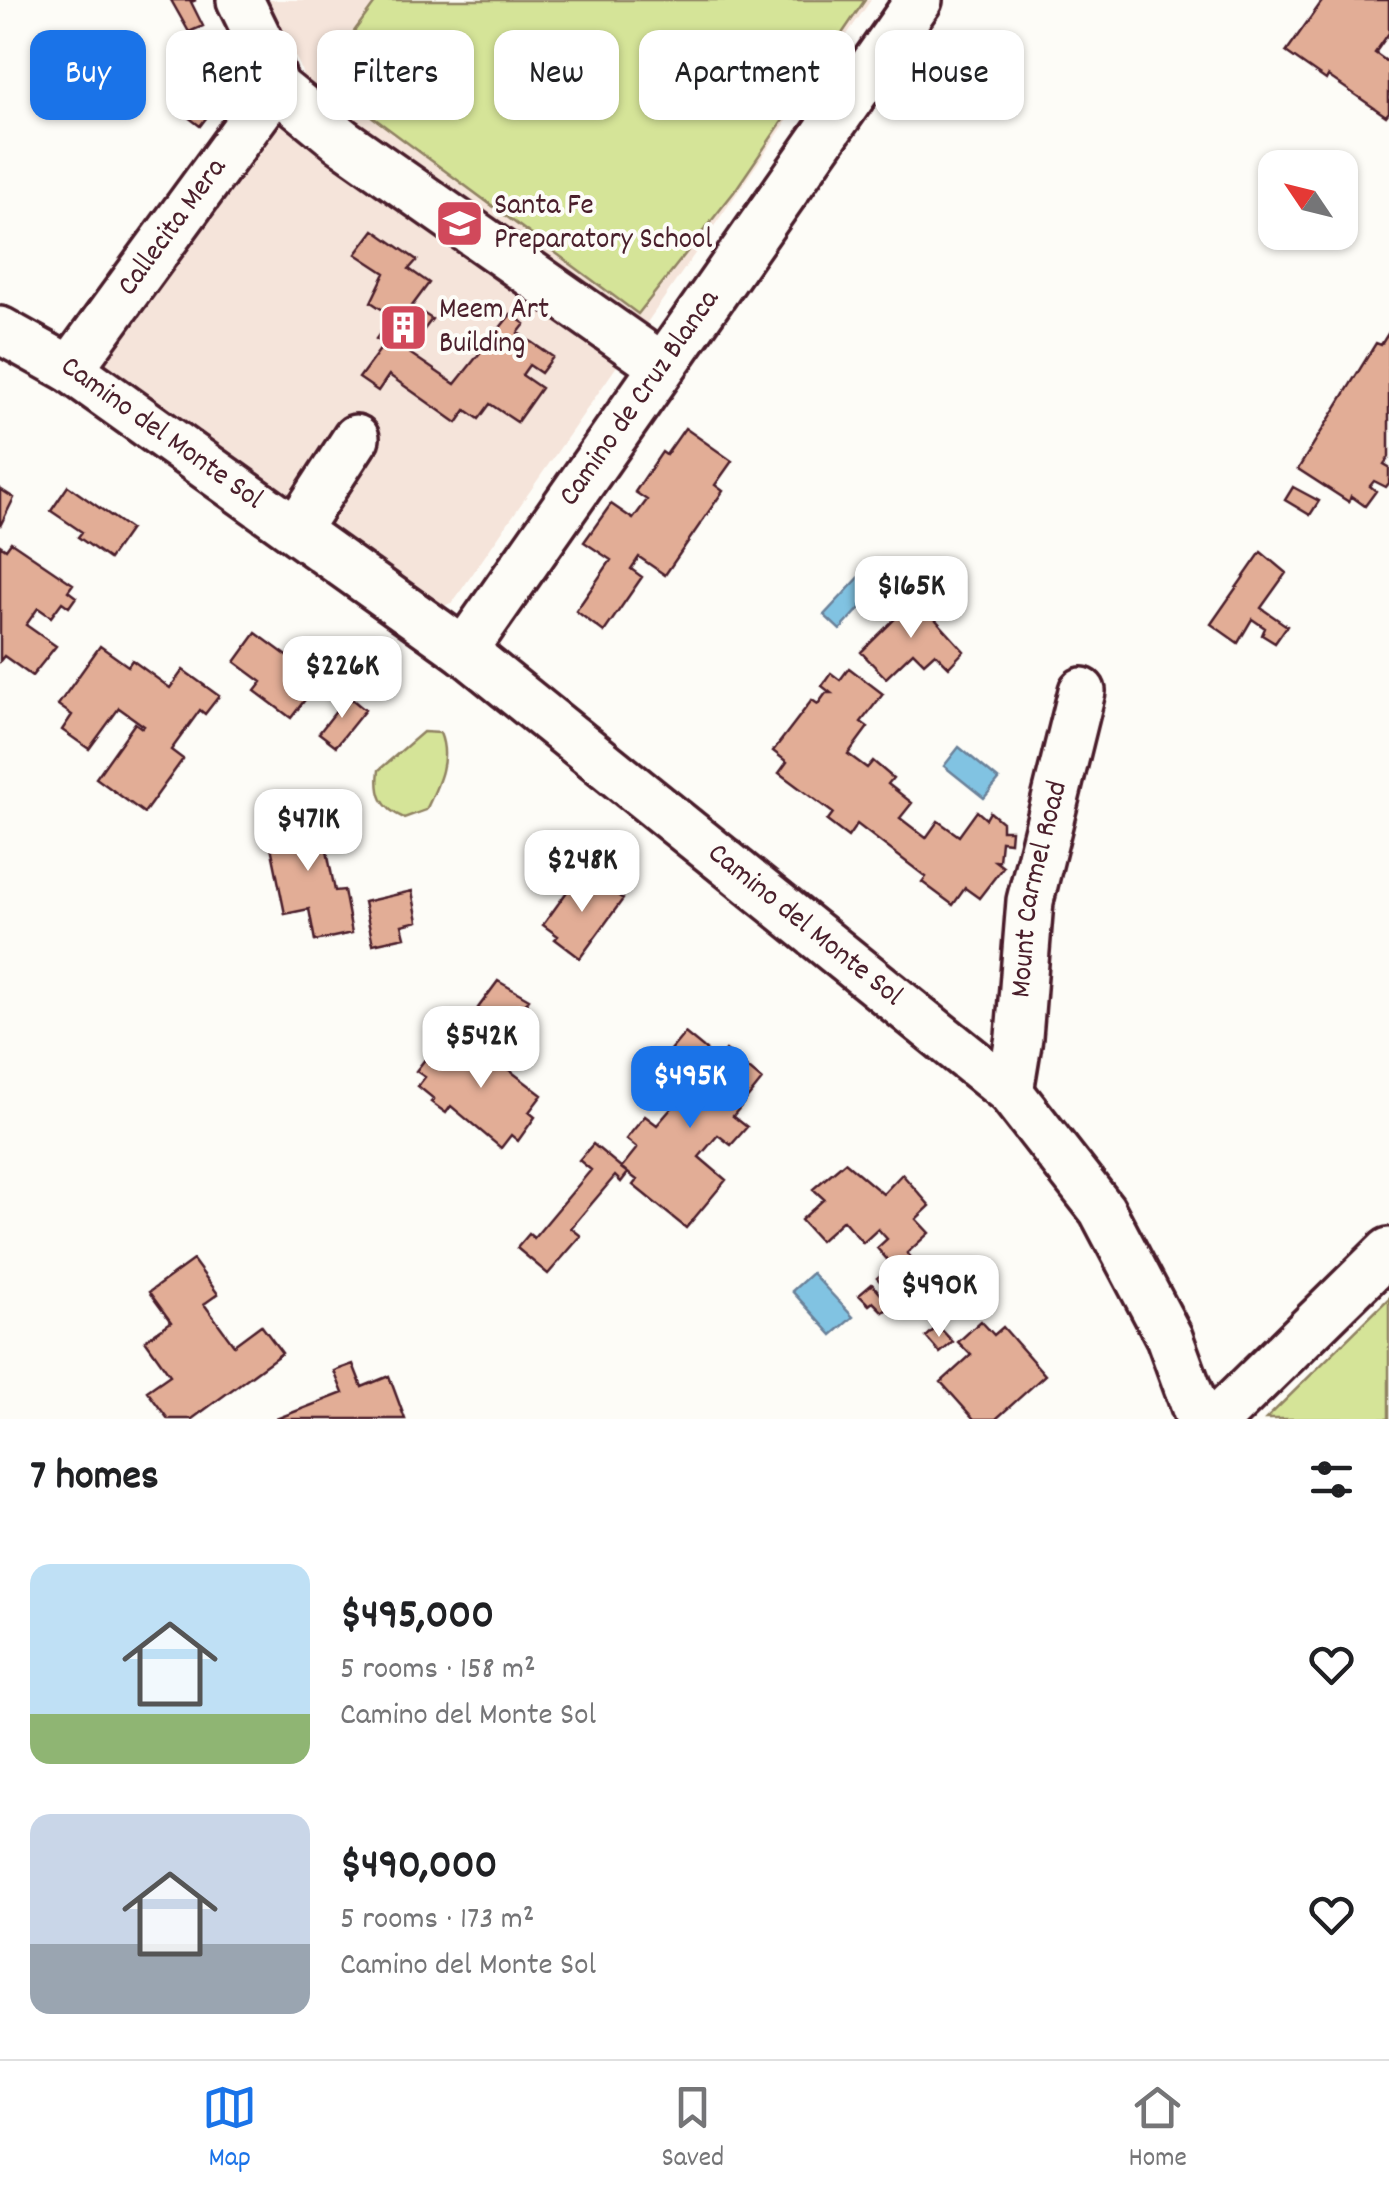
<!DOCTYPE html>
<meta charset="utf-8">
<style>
body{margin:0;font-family:Dekko,sans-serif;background:#f2f2f2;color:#202124;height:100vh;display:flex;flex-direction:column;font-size:38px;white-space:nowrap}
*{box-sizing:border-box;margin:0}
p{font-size:32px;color:#757577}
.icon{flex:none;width:55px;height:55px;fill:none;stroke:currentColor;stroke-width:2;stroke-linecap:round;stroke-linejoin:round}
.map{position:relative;height:1419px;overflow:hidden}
.details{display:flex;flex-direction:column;background:#fff;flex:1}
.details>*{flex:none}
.banner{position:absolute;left:30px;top:30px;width:1330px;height:90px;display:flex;gap:20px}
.needle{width:65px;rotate:305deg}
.tools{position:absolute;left:1258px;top:150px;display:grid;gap:20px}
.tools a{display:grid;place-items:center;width:100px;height:100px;border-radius:20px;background:#fff;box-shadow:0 2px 8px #0004;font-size:50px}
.price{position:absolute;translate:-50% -85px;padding:0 22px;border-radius:20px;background:#fff;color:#222;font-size:32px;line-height:65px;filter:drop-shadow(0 2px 5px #0008)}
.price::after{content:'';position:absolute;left:50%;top:60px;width:30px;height:22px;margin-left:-15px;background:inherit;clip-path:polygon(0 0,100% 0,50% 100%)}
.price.active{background:#1a73e8;color:#fff}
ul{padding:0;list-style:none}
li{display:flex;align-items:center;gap:30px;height:250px;padding:0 30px}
li span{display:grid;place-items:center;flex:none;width:280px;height:200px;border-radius:20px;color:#555}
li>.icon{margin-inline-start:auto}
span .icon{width:120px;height:120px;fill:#fffc;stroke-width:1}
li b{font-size:42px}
h2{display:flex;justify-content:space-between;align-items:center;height:120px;padding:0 30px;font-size:42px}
.pill{padding:0 35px;border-radius:20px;background:#fff;box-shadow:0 2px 8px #0004;font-size:35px;line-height:90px}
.pill.active{background:#1a73e8;color:#fff}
.menu{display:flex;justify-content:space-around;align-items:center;height:140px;border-top:2px solid #e0e0e0;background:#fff;font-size:28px;color:#757577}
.menu a{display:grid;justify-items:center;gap:5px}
.menu .active{color:#1a73e8}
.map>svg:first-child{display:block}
.built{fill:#f5e4da}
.green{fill:#d5e498;stroke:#908262;stroke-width:2.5}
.water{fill:#81c3e2;stroke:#6b8199;stroke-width:2.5}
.building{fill:#e2ad96;stroke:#4a1f2b;stroke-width:2.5}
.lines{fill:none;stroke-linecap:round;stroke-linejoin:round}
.minor-casing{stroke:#4a1f2b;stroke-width:52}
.minor{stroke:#fdfcf7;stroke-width:45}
.labels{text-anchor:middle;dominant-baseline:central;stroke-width:8;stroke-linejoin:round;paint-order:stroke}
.poi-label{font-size:30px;fill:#4a1f2b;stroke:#fdfcf7;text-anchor:start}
.street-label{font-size:30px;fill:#4a1f2b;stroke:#fdfcf7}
</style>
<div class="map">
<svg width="1389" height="1419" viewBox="0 0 1389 1419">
<rect width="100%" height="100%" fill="#fdfcf7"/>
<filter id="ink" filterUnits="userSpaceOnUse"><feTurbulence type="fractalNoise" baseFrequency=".01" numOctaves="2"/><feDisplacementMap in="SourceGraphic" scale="20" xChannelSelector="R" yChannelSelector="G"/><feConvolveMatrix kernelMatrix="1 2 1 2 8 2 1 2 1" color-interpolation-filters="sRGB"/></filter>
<g filter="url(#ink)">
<path class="built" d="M 265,0 L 871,0 L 453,602 L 442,607 L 100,365 L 305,84 L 300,66 Z"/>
<path class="green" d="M 377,0 L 865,0 L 734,192 L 638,314 L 320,78 Z
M 423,732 L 440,733 C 451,760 438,785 426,810 L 404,818 C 381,808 376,794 379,770 Z
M 1389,1298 L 1389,1419 L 1266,1419 Z"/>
<path class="water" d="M 866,570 L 881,585 L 840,630 L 824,615 Z
M 959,747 L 999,780 L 984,798 L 944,766 Z
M 812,1273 L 853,1317 L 832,1335 L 792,1291 Z"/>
<path class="building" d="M 171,0 L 196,0 L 191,2 L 203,26 L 189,32 Z
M 1323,0 L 1389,0 L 1389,33 L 1375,53 L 1389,63 L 1389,112 L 1386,116 L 1328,76 L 1326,80 L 1286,52 Z
M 198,78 L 223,96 L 200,126 L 175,107 Z
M 374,230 L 417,260 L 409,269 L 429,283 L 412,306 L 432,319 L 410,348 L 408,346 L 405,350 L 455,384 L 511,314 L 525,324 L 518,333 L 553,357 L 541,373 L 529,365 L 522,375 L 541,388 L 517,422 L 490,404 L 479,419 L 466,410 L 457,423 L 389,375 L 378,391 L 359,378 L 384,344 L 376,339 L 392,316 L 371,302 L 385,273 L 356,254 Z
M 1389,332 L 1389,457 L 1384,464 L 1389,467 L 1389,483 L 1386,487 L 1374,481 L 1370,486 L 1376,491 L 1365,506 L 1351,496 L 1349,502 L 1298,469 L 1376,343 L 1381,345 Z
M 685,428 L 732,461 L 715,485 L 723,491 L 665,575 L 639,557 L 631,569 L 642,577 L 604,632 L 576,611 L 611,560 L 584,542 L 611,504 L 633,519 L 647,500 L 635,492 L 662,452 L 666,455 Z
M 68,486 L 130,529 L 109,559 L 78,537 L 82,532 L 51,511 Z
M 1293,487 L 1319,501 L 1310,515 L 1285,500 Z
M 0,489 L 14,498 L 0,526 Z
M 11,542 L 73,584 L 68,591 L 76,597 L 69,607 L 62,602 L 51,617 L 38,608 L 26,625 L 56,646 L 32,676 L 4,656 L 0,661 L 0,545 L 6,549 Z
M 1261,552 L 1286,573 L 1261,608 L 1287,626 L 1275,643 L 1262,635 L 1265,628 L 1252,619 L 1238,643 L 1211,624 Z
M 916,598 L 964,651 L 949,667 L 935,653 L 924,663 L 913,652 L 886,678 L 861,652 Z
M 256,633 L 320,680 L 291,718 L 255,691 L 262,682 L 235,662 Z
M 100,646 L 128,666 L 132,660 L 170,688 L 183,670 L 219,696 L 205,714 L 200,710 L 171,750 L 183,759 L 144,813 L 96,778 L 135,723 L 142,728 L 144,726 L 119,708 L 89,749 L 62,730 L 72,715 L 58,705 Z
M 849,668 L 883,694 L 861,722 L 868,727 L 848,754 L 867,768 L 873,761 L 893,778 L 888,784 L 912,803 L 900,818 L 926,838 L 938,821 L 959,836 L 977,811 L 986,819 L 990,812 L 1002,822 L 1002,830 L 1011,830 L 1010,842 L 1001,841 L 999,861 L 995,861 L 1003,867 L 979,898 L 965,888 L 953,905 L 922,882 L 926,877 L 857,824 L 848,837 L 827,821 L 833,813 L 779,773 L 787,762 L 773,751 L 812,700 L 818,704 L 826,693 L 831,693 L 822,686 L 831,673 L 840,680 Z
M 348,696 L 365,710 L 336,746 L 319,733 Z
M 319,811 L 335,891 L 344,890 L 352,933 L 315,941 L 309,909 L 285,914 L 266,822 Z
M 579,875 L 594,886 L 597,880 L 623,899 L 580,958 L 555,939 L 558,936 L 543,925 Z
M 412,891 L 418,921 L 402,925 L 405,937 L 373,944 L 364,902 Z
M 498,981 L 529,999 L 508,1026 L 478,1008 Z
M 685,1033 L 718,1060 L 726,1050 L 762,1080 L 733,1116 L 747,1127 L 731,1145 L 718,1135 L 699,1157 L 726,1180 L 686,1228 L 633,1185 L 637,1180 L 621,1168 L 637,1148 L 626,1139 L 645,1116 L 657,1125 L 689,1088 L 660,1063 Z
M 480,1037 L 506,1055 L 500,1063 L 542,1095 L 529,1112 L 535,1117 L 518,1141 L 511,1135 L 501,1148 L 451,1106 L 446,1113 L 431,1102 L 434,1099 L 418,1086 L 425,1077 L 416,1071 L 426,1058 L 432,1062 L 448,1045 L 465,1057 Z
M 593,1144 L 628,1173 L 621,1182 L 615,1176 L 571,1228 L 581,1236 L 548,1274 L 517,1248 L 529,1234 L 534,1238 L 591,1170 L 579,1160 Z
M 845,1162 L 883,1194 L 902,1174 L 930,1206 L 916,1219 L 929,1233 L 907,1253 L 922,1269 L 893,1295 L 877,1278 L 892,1265 L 877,1248 L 887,1239 L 878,1229 L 863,1243 L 843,1220 L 820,1241 L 801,1220 L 824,1199 L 813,1189 Z
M 193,1260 L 218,1294 L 204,1304 L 234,1345 L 261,1325 L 282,1353 L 192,1419 L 168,1419 L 147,1391 L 170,1375 L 145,1340 L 171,1322 L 149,1292 Z
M 872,1284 L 891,1306 L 883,1312 L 873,1302 L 869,1305 L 859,1295 Z
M 981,1321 L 994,1335 L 1003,1327 L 1045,1375 L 996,1419 L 974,1419 L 941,1382 L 971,1355 L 958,1342 Z
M 938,1326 L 953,1342 L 940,1353 L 926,1337 Z
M 353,1364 L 362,1387 L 389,1376 L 405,1419 L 276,1419 L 343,1393 L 334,1371 Z"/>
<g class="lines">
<defs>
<g id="minor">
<path d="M 240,0 L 259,39 L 276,87 L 342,141 L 662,366"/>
<path id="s1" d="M 0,330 L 70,369 L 464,651 L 1010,1092 L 1102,1210 L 1169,1337 L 1199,1419"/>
<path id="s2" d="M 70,369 L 276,87"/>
<path d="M 296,530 L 356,438"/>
<path id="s3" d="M 464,651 L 919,0"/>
<path id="s4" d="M 1010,1092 L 1019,1037 L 1030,901 L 1082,691"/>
<path d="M 1218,1419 L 1389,1251"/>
</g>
</defs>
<use href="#minor" class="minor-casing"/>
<use href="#minor" class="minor"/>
</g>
</g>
<defs>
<symbol id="school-square" viewBox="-11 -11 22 22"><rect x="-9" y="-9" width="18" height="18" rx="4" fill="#d1495b" stroke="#fdfcf7"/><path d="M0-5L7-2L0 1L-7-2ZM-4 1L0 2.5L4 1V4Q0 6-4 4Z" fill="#fff"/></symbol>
<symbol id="building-square" viewBox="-11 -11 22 22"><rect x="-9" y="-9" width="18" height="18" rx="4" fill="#d1495b" stroke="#fdfcf7"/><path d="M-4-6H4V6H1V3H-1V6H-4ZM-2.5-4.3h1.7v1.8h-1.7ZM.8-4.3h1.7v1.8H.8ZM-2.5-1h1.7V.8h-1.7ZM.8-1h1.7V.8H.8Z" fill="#fff"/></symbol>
</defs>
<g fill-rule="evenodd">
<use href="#school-square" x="432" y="196" width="55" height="55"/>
<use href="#building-square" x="376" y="300" width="55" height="55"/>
</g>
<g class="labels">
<g class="poi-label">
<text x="494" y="207">Santa Fe<tspan x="494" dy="34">Preparatory School</tspan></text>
<text x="439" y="311">Meem Art<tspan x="439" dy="34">Building</tspan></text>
</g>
<g class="street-label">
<text stroke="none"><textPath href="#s2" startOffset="175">Callecita Mera</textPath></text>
<text stroke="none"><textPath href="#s3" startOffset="308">Camino de Cruz Blanca</textPath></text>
<text stroke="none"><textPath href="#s1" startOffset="192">Camino del Monte Sol</textPath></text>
<text stroke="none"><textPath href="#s4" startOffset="205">Mount Carmel Road</textPath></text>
<text stroke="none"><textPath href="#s1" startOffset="1002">Camino del Monte Sol</textPath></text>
</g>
</g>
</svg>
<div class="tools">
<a><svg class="needle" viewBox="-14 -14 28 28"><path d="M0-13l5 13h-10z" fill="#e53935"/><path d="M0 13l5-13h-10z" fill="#757577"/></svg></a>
</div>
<b class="price" style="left:911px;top:641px">$165K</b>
<b class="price" style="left:342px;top:721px">$226K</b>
<b class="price" style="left:308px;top:874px">$471K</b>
<b class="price" style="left:582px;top:915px">$248K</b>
<b class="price" style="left:481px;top:1091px">$542K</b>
<b class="price active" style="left:690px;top:1131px">$495K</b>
<b class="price" style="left:939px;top:1340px">$490K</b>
<div class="banner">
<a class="pill active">Buy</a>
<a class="pill">Rent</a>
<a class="pill">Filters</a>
<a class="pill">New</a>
<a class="pill">Apartment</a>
<a class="pill">House</a>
</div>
</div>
<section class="details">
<h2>7 homes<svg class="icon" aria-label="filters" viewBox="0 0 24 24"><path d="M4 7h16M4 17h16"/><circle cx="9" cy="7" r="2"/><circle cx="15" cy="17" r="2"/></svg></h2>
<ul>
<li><span style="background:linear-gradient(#bfe0f5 75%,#8fb573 0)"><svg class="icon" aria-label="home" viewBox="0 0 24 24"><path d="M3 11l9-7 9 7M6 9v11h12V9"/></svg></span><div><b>$495,000</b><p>5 rooms · 158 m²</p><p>Camino del Monte Sol</p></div><svg class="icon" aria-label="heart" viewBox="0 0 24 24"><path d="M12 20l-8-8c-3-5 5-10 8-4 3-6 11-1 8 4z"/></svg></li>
<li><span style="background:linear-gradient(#c9d6e8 65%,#9aa5b1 0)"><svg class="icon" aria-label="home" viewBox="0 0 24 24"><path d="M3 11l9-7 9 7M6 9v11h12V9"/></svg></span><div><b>$490,000</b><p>5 rooms · 173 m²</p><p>Camino del Monte Sol</p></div><svg class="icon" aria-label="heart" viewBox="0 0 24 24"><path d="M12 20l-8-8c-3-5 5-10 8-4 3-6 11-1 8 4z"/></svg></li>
</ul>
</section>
<nav class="menu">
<a class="active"><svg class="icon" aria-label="map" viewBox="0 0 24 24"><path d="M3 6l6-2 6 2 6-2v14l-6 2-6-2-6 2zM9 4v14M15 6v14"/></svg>Map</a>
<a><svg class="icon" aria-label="saved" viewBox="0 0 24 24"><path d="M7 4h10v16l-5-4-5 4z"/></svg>Saved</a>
<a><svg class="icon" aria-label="home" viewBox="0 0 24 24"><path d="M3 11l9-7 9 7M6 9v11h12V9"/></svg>Home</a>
</nav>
